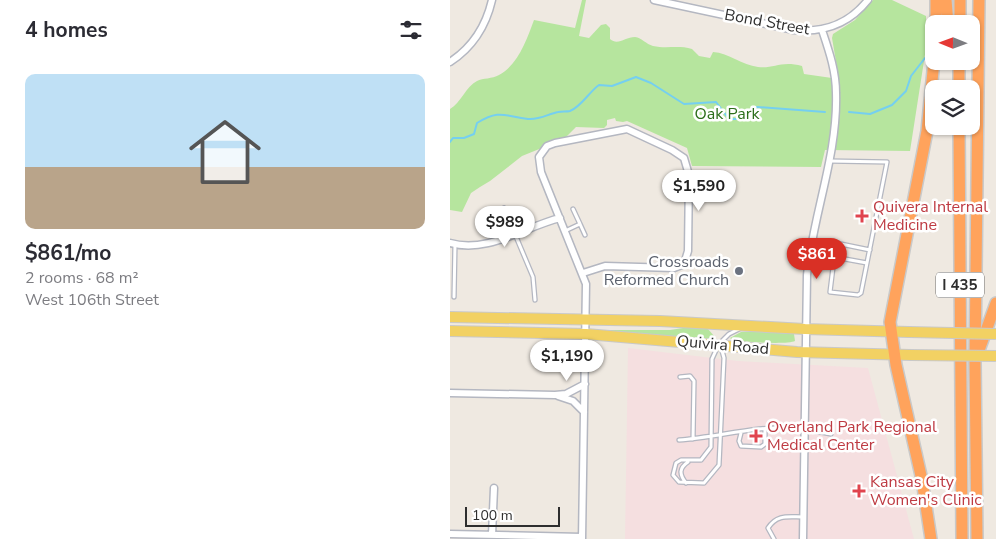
<!DOCTYPE html>
<meta charset="utf-8">
<style>
body{margin:0;font-family:"Nunito Sans",sans-serif;background:#f7f7f7;color:#2b2b33;height:100vh;display:flex;flex-direction:column;font-size:19px;white-space:nowrap}
*{box-sizing:border-box;margin:0}
p{font-size:16px;color:#7c7c81}
.icon{flex:none;width:28px;height:28px;fill:none;stroke:currentColor;stroke-width:2;stroke-linecap:round;stroke-linejoin:round}
.map{position:relative;flex:1;overflow:hidden}
.drawer{display:flex;flex-direction:column;background:#fff;width:450px}
.drawer>*{flex:none}
.needle{width:32px;rotate:271deg}
.fabs{position:absolute;left:475px;top:15px;display:grid;gap:10px}
.fabs a{display:grid;place-items:center;width:55px;height:55px;border-radius:10px;background:#fff;box-shadow:0 1px 4px #0004;font-size:25px}
.scale{position:absolute;left:15px;bottom:12px;width:95px;box-sizing:border-box;padding-left:5px;border:2px solid #2e2e2e;border-top:0;font-size:14px;line-height:18px;white-space:nowrap;color:#2e2e2e;-webkit-text-stroke:4px #fff;paint-order:stroke}
.price{position:absolute;translate:-50% -42px;padding:0 11px;border-radius:18px;background:#fff;color:#222;font-size:16px;line-height:32px;filter:drop-shadow(0 1px 2px #0008)}
.price::after{content:'';position:absolute;left:50%;top:30px;width:15px;height:11px;margin-left:-8px;background:inherit;clip-path:polygon(0 0,100% 0,50% 100%)}
.price.current{background:#d93025;color:#fff}
ul{padding:0;list-style:none}
li{display:grid;align-content:center;gap:10px;height:265px;padding:0 25px}
li span{display:grid;place-items:center;height:155px;border-radius:10px;color:#555}
li>.icon{margin-inline-start:auto}
span .icon{width:90px;height:90px;fill:#fffc;stroke-width:1}
li b{font-size:21px}
h2{display:flex;justify-content:space-between;align-items:center;height:60px;padding:0 25px;font-size:21px}
main{display:flex;flex:1;min-height:0}
.map>svg:first-child{display:block}
.medical{fill:#f5dfe0}
.green{fill:#b6e59e}
.lines{fill:none;stroke-linecap:round;stroke-linejoin:round}
.stream{stroke:#75cff0;stroke-width:2}
.service-casing{stroke:#b4b7c1;stroke-width:5.5}
.minor-casing{stroke:#b4b7c1;stroke-width:9}
.primary-casing{stroke:#c9c9c9;stroke-width:12}
.motorway-casing{stroke:#c9c9c9;stroke-width:14}
.service{stroke:#fff;stroke-width:3}
.minor{stroke:#fff;stroke-width:6}
.primary{stroke:#f2d163;stroke-width:10}
.motorway{stroke:#ffa35c;stroke-width:11}
.primary-bridge-casing{stroke:#c9c9c9;stroke-width:12;stroke-linecap:butt}
.primary-bridge{stroke:#f2d163;stroke-width:10}
.health-dot{fill:#e0444e;stroke:#fff;stroke-width:2}
.worship-dot{fill:#6b7280;stroke:#fff;stroke-width:2}
.labels{text-anchor:middle;dominant-baseline:central;stroke-width:5;stroke-linejoin:round;paint-order:stroke}
.shield{fill:#fff;stroke:#6d6d6d;stroke-width:1}
.shield-label{font-size:15px;font-weight:bold;fill:#2e2e2e}
.street-label{font-size:16px;fill:#2e2e2e;stroke:#fff}
.park-label{font-size:16px;fill:#2c6e1b;stroke:#fff}
.health-label{font-size:16px;fill:#be3a42;stroke:#fff;text-anchor:start}
.worship-label{font-size:16px;fill:#5b616d;stroke:#fff;text-anchor:end}
</style>
<main>
<section class="drawer">
<h2>4 homes<svg class="icon" aria-label="filters" viewBox="0 0 24 24"><path d="M4 7h16M4 17h16"/><circle cx="9" cy="7" r="2"/><circle cx="15" cy="17" r="2"/></svg></h2>
<ul>
<li><span style="background:linear-gradient(#bfe0f5 60%,#b9a48a 0)"><svg class="icon" aria-label="home" viewBox="0 0 24 24"><path d="M3 11l9-7 9 7M6 9v11h12V9"/></svg></span><div><b>$861/mo</b><p>2 rooms · 68 m²</p><p>West 106th Street</p></div></li>
</ul>
</section>
<div class="map">
<svg width="546" height="539" viewBox="0 0 546 539">
<rect width="100%" height="100%" fill="#efe9e1"/>
<path class="medical" d="M 178,348 L 288,361 L 418,368 L 464,539 L 175,539 Z"/>
<path class="green" d="M 132,0 L 136,0 L 129,36 L 139,38 L 151,25 L 156,24 L 160,28 L 160,39 C 168,46 175,37 185,37 C 192,38 196,44 203,46 C 216,49 229,45 242,49 L 249,56 L 260,58 L 263,52 C 279,53 292,65 308,67 C 324,69 331,60 352,66 L 354,74 L 389,79 L 382,38 L 383,34 L 405,20 L 423,0 L 442,0 L 476,16 L 476,48 L 460,151 L 375,150 L 371,167 L 242,166 L 237,148 L 177,121 L 173,122 L 166,121 L 165,118 L 157,120 L 157,125 L 154,128 L 126,127 L 114,139 L 72,156 L 40,181 L 30,187 L 21,193 L 12,212 L 0,210 L 0,109 C 11,103 16,86 27,81 C 33,78 42,79 49,75 C 68,65 77,39 84,20 L 125,28 Z
M 246,326 L 258,329 L 265,337 L 261,339 L 159,332 L 159,330 L 220,330 Z
M 329,331 L 344,334 L 345,341 C 337,345 284,342 280,338 L 291,332 Z"/>
<g class="lines">
<path class="stream" d="M 399,112 L 420,114 L 442,105 L 456,91 L 461,76 L 475,58
M 0,142 L 3,138 L 14,138 L 24,134 L 27,123 C 50,109 54,116 78,119 C 90,120 98,114 108,112 C 112,111 116,112 120,111 C 131,107 139,92 149,85 L 162,86 L 186,77 L 201,83 L 234,104 L 266,102 L 279,119 L 288,119 L 307,107 L 375,112"/>
<defs>
<path id="service" d="M 123,209 L 130,224
M 115,231 L 130,224 L 135,235
M 52,238 L 43,217 L 54,208 L 83,277 L 85,300
M 362,241 L 386,243 L 380,292 L 408,295 L 411,293 L 437,162 L 380,161
M 386,243 L 420,250
M 384,257 L 417,263
M 4,297 L 5,245
M 270,343 L 279,334 L 289,329
M 267,348 L 262,359 L 261,447 L 251,460 L 231,460 L 226,463 L 223,475 L 229,482 L 254,483 L 269,465 L 274,358 L 271,347
M 230,377 L 240,376 L 244,381 L 243,439
M 291,433 L 289,441 L 291,446 L 311,447 L 315,444 L 315,429
M 229,440 C 256,438 282,432 309,429 C 333,426 358,430 381,434
M 236,483 C 229,474 229,468 238,462
M 324,539 L 318,528 C 327,514 338,517 353,517"/>
<path id="minor" d="M 204,0 L 344,30 C 375,33 399,24 418,0
M 0,62 C 23,47 36,26 42,0
M 0,243 C 37,254 74,227 110,218
M 0,393 L 105,395 L 116,394 L 135,384
M 108,396 L 123,401 L 134,412
M 0,534 L 132,537
M 42,535 L 44,488
M 132,539 L 136,284 L 91,172 L 89,157 L 97,146 L 105,143 L 177,129 L 222,150 L 234,158 L 239,175 L 238,251 L 234,264 L 224,268 L 155,266 L 133,273
M 353,539 L 357,275 C 363,214 388,155 386,93 C 386,71 379,51 372,30"/>
<path id="primary" d="M 0,317 L 210,321 L 355,329 L 459,332
M 0,331 L 136,334 L 347,352 L 461,355"/>
<path id="motorway" d="M 496,0 L 498,24
M 486,24 L 486,0
M 510,24 L 510,0
M 509,89 L 509,61
M 509,126 L 512,539
M 528,353 L 546,303
M 481,539 L 472,480 L 446,365 L 440,322 L 477,131 L 484,61
M 527,539 L 525,362 L 529,0"/>
</defs>
<use href="#service" class="service-casing"/>
<use href="#minor" class="minor-casing"/>
<use href="#primary" class="primary-casing"/>
<use href="#motorway" class="motorway-casing"/>
<use href="#service" class="service"/>
<use href="#minor" class="minor"/>
<use href="#primary" class="primary"/>
<use href="#motorway" class="motorway"/>
<defs>
<path id="primary-bridge" d="M 459,332 L 546,334
M 461,355 L 546,356"/>
</defs>
<use href="#primary-bridge" class="primary-bridge-casing"/>
<use href="#primary-bridge" class="primary-bridge"/>
</g>
<g class="health-dot">
<path d="M409.5 208.5h5v5h5v5h-5v5h-5v-5h-5v-5h5z"/>
<path d="M303.5 428.5h5v5h5v5h-5v5h-5v-5h-5v-5h5z"/>
<path d="M406.5 483.5h5v5h5v5h-5v5h-5v-5h-5v-5h5z"/>
</g>
<circle class="worship-dot" cx="289" cy="271" r="5"/>
<g class="labels">
<rect class="shield" x="486" y="272.5" width="48" height="25" rx="4"/>
<g class="shield-label">
<text x="510" y="285">I 435</text>
</g>
<g class="street-label">
<text transform="translate(317 22) rotate(10)">Bond Street</text>
<text transform="translate(273 345) rotate(5)">Quivira Road</text>
</g>
<g class="park-label">
<text x="277" y="114">Oak Park</text>
</g>
<g class="health-label">
<text x="423" y="207">Quivera Internal<tspan x="423" dy="18">Medicine</tspan></text>
<text x="317" y="427">Overland Park Regional<tspan x="317" dy="18">Medical Center</tspan></text>
<text x="420" y="482">Kansas City<tspan x="420" dy="18">Women's Clinic</tspan></text>
</g>
<g class="worship-label">
<text x="279" y="262">Crossroads<tspan x="279" dy="18">Reformed Church</tspan></text>
</g>
</g>
</svg>
<div class="fabs">
<a><svg class="needle" viewBox="-14 -14 28 28"><path d="M0-13l5 13h-10z" fill="#e53935"/><path d="M0 13l5-13h-10z" fill="#7c7c81"/></svg></a>
<a><svg class="icon" aria-label="layers" viewBox="0 0 24 24"><path d="M12 4l9 5-9 5-9-5zM3 14l9 5 9-5"/></svg></a>
</div>
<div class="scale">100 m</div>
<b class="price" style="left:249px;top:212px">$1,590</b>
<b class="price" style="left:55px;top:248px">$989</b>
<b class="price current" style="left:367px;top:280px">$861</b>
<b class="price" style="left:117px;top:382px">$1,190</b>
</div>
</main>
